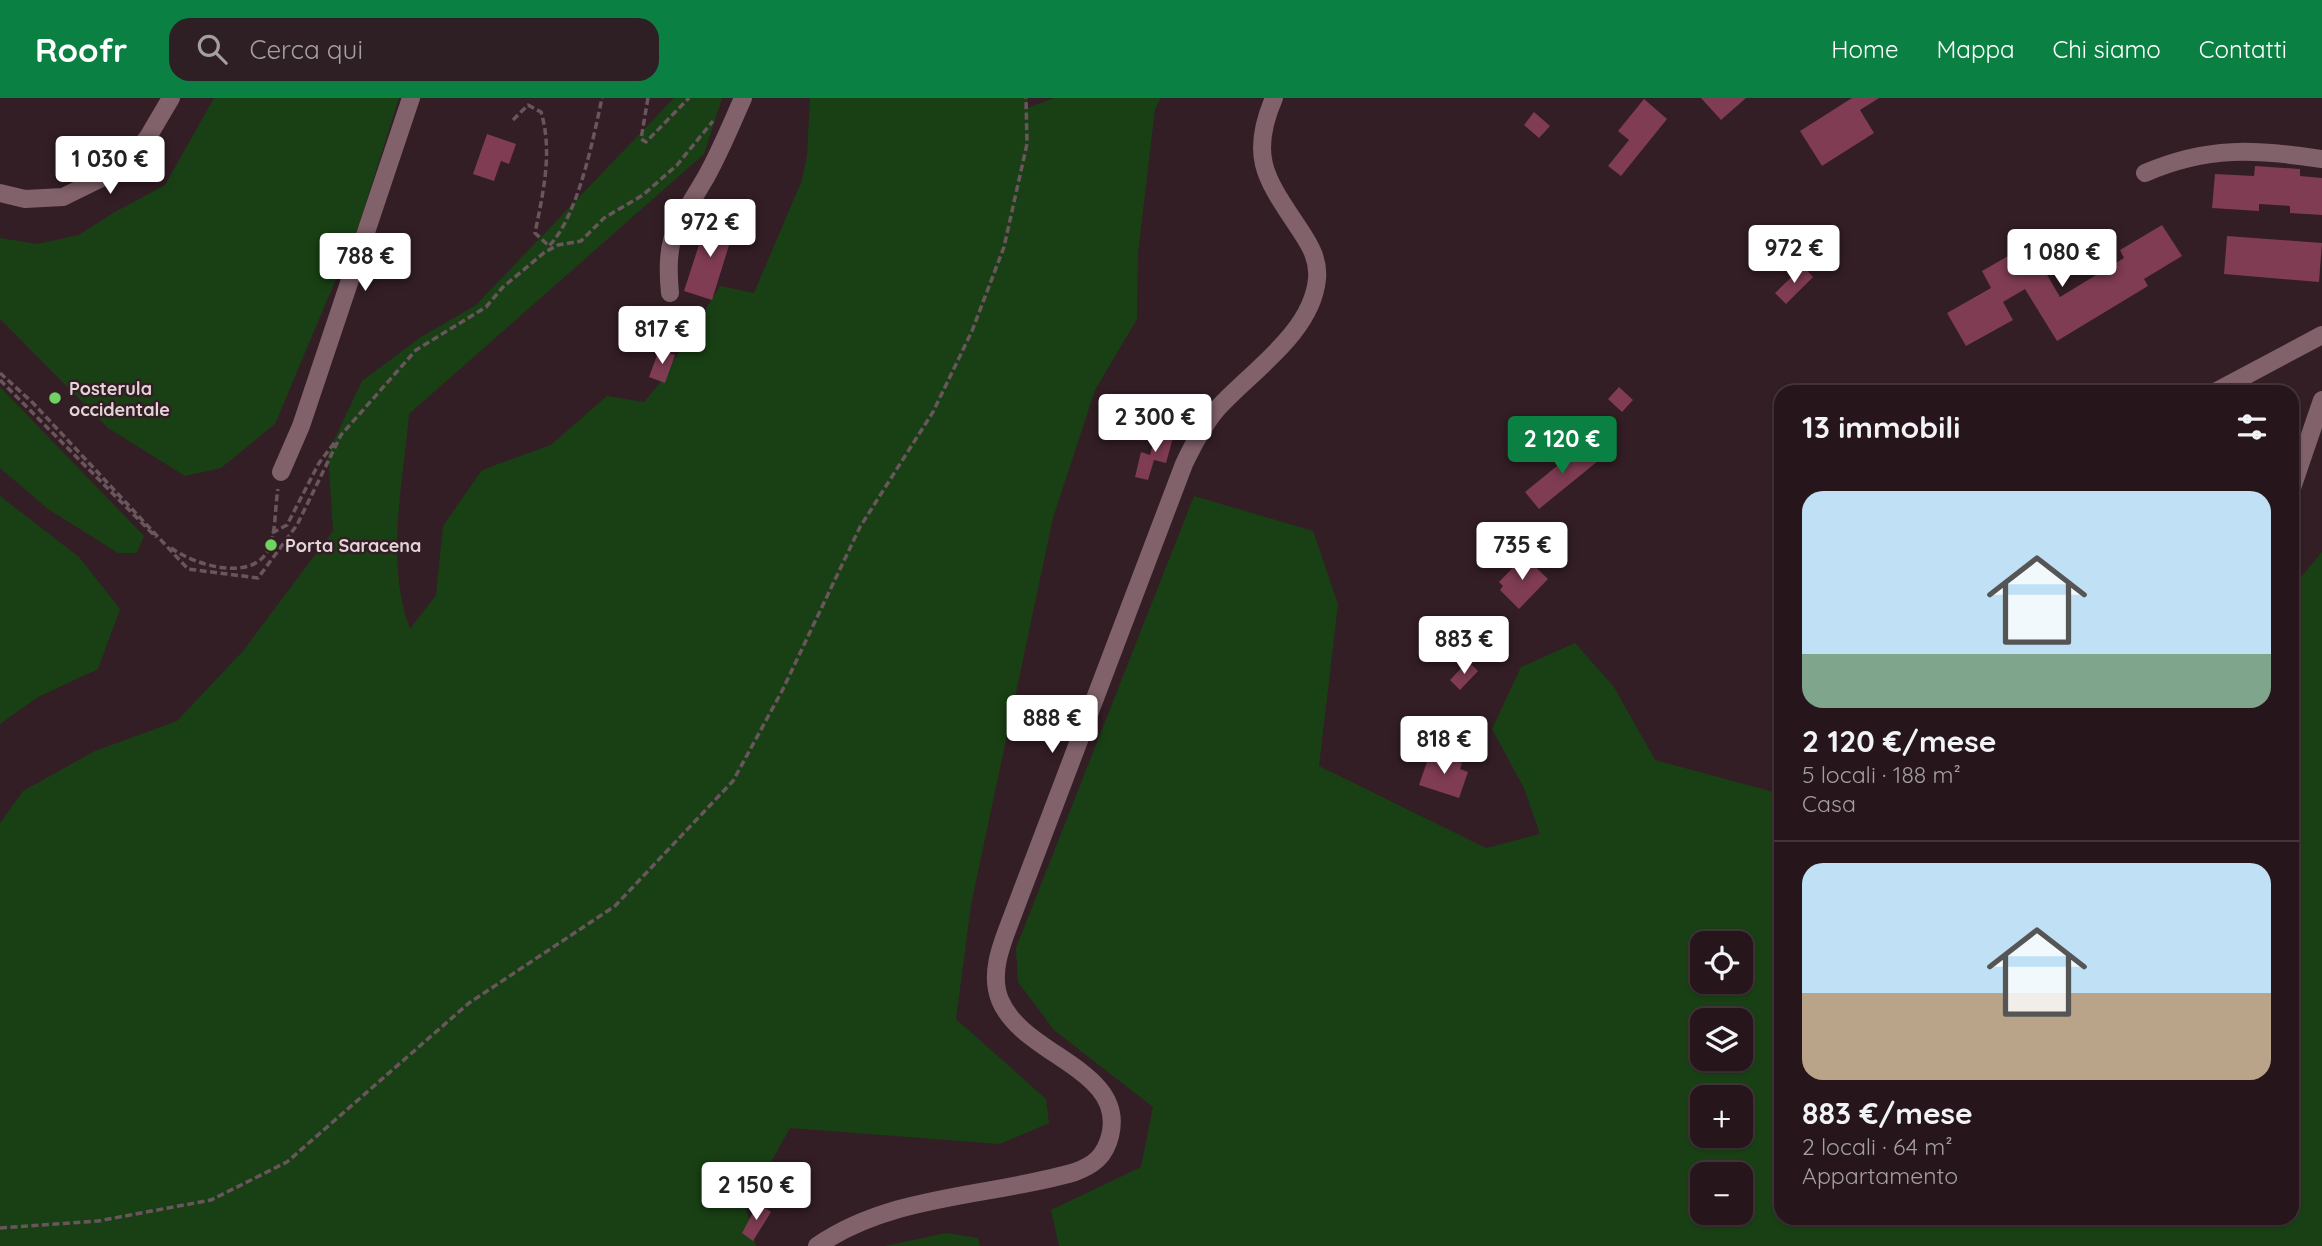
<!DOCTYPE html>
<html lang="it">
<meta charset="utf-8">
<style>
body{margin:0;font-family:Quicksand,sans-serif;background:#2e1f25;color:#f1f3f6;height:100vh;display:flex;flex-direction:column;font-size:26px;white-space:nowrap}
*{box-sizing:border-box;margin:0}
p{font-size:23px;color:#a49fa3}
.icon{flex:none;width:38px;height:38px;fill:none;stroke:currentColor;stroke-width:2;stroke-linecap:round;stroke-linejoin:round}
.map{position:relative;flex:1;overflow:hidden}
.details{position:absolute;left:1774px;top:287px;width:525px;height:840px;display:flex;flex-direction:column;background:#26161c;border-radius:21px;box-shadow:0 2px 5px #0004,0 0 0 2px #42353b}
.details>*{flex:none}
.buttons{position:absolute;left:1690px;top:833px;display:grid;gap:14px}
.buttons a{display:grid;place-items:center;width:63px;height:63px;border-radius:14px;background:#26161c;box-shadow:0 2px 5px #0004,0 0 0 2px #42353b;font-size:35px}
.price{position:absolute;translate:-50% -60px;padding:0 16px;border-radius:7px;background:#fff;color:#222;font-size:23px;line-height:46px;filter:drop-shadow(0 2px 4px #0008)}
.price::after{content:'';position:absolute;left:50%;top:42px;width:21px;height:16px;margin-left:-10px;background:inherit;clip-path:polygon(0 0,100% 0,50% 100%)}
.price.current{background:#0b8043;color:#fff}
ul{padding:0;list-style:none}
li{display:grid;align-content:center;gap:14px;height:371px;padding:0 28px}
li+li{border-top:2px solid #42353b}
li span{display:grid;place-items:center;height:217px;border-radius:21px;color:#555}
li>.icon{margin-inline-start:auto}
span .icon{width:126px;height:126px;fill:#fffc;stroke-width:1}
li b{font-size:30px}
h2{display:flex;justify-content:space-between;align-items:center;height:84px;padding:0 28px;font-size:30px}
header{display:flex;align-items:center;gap:42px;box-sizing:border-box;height:98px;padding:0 35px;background:#0b8043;color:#fff}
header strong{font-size:33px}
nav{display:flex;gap:38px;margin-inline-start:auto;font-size:24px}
.search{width:490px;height:63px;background:#2e1f25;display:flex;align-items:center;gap:18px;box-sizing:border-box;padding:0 24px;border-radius:21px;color:#a49fa3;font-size:26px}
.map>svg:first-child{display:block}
.green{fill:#194014;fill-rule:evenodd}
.building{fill:#7f3c53}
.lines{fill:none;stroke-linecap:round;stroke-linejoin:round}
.path{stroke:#69565c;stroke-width:3.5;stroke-dasharray:7 3.5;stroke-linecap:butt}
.minor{stroke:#81616a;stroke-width:18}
.poi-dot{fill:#6ed361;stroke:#331e25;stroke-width:2.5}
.labels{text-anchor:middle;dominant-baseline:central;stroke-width:5;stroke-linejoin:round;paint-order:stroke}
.poi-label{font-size:18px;font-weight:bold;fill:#e3d4d8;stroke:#331e25;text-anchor:start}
</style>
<header>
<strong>Roofr</strong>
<div class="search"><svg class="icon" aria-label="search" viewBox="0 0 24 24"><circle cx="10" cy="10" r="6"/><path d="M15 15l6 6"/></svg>Cerca qui</div>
<nav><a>Home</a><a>Mappa</a><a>Chi siamo</a><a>Contatti</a></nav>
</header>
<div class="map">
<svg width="2322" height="1148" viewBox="0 0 2322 1148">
<rect width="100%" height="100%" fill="#331e25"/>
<path class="green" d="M 214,0 L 399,0 L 360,124 L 275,326 L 221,370 L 185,378 L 108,330 L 0,221 L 0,140 L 37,146 L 79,137 L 113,115 L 165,87 Z
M 674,0 L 722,0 L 704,56 L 409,316 C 403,385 385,465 410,531 L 436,497 L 443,428 L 482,372 L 551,347 L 607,298 L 644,304 L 659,286 L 720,188 L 754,195 L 802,82 L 807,58 L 810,0 L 1028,0 L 1027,10 L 1054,0 L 1161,0 L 1155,11 L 1138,155 L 1137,221 L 1095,292 L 1053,420 L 971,807 L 956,921 L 1046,1001 L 1049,1025 L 1000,1046 L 790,1030 L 746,1109 L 756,1148 L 0,1148 L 0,725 L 23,693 L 95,653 L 177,623 L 243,553 L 333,433 L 328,355 L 362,283 L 421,239 L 476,207 Z
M 0,289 L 144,438 L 137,455 L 118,455 L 48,411 L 0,370 Z
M 0,398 L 79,459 L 120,511 L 98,571 L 38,599 L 0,626 Z
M 1194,398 L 1313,433 L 1338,506 L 1319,668 L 1486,750 L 1540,736 L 1524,690 L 1492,631 L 1521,569 L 1575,545 L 1614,589 L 1655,662 L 1781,696 L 1782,1120 L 2292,1120 L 2292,490 L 2322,454 L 2322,1148 L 1059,1148 L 1051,1112 L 1141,1069 L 1153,1009 L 1054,932 L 1018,884 L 1016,850 ZM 1741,845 L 1741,884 L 1703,884 L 1703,845 ZM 1703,922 L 1741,922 L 1741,961 L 1703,961 ZM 1741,999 L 1741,1038 L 1703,1038 L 1703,999 ZM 1741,1076 L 1741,1115 L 1703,1115 L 1703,1076 Z
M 946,1135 L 978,1140 L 980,1148 L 885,1148 Z"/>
<path class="building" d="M 1701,0 L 1746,0 L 1721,22 Z
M 1852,0 L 1879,0 L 1860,12 L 1874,35 L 1822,68 L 1800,33 Z
M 1644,1 L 1667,21 L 1621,78 L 1608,68 L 1629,42 L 1618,33 Z
M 1534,14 L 1550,28 L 1539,40 L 1524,27 Z
M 487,36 L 516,46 L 509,66 L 501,63 L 494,83 L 473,76 Z
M 2255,68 L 2300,71 L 2300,78 L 2322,80 L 2322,117 L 2290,115 L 2290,108 L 2259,106 L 2259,113 L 2212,110 L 2215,76 L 2254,78 Z
M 708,119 L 735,128 L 712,202 L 684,193 Z
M 2162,127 L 2182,158 L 2144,181 L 2148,188 L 2057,243 L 2025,191 L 2003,204 L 2013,222 L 1966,248 L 1947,215 L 1991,190 L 1982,173 L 2029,146 L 2060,199 L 2124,160 L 2120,152 Z
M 2227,138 L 2322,145 L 2319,184 L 2224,176 Z
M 1803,168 L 1813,179 L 1786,206 L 1775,195 Z
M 659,252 L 675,257 L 665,285 L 649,279 Z
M 1619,289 L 1633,302 L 1622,314 L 1608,301 Z
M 1590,320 L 1605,335 L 1595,346 L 1580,330 Z
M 1157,332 L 1174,336 L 1166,365 L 1154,362 L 1148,382 L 1135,379 L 1141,354 L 1150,357 Z
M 1584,346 L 1598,363 L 1539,411 L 1525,394 Z
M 1524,458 L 1548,481 L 1519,511 L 1500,492 L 1503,488 L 1499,484 Z
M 1468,563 L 1478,573 L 1460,592 L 1450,582 Z
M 1430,655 L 1462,665 L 1460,671 L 1468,674 L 1459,700 L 1419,687 Z
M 758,1105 L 771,1114 L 753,1143 L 742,1135 Z"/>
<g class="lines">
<path class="path" d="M 648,0 L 641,41 L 646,44 L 689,0
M 513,22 L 528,7 L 541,14 C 553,54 543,95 535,135 L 549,148 C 578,118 593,42 602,0
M 0,275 L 33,305 L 188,471 L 258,480 L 297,427 L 341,337 L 416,252 L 486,209 L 503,189 L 545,154 L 558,147 L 581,143 L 604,120 L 643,97 L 677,67 L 713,23
M 0,282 L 156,439
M 272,435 L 287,427 L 319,365 L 335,344
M 171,450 C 196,468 259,487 271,445 C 276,428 275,408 278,391
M 0,1130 L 98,1123 L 211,1102 L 287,1064 L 469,905 L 615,808 L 733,683 L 782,593 L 860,429 L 933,314 L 972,233 L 1004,149 L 1027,46 L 1026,0"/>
<path class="minor" d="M 2145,75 C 2207,48 2256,51 2322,61
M 0,95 L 25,101 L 63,99 L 124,69 L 148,39 L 171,0
M 670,195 C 664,135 678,128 706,79 C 720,54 731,27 743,0
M 2215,294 L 2322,237
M 281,374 L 301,328 L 411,0
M 2292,390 L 2322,302
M 817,1148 C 892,1096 990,1099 1075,1074 C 1094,1067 1105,1058 1110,1038 C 1127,971 1023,958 1000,902 C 989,875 1002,845 1012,819 L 1184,366 C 1193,347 1203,327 1217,311 C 1250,274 1312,235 1317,181 C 1319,162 1310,147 1300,132 C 1267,82 1248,60 1274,0"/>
</g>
<g class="poi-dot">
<circle cx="55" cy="300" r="7"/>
<circle cx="271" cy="447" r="7"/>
</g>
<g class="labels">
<g class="poi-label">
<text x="69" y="290">Posterula<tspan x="69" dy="21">occidentale</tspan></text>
<text x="285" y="447">Porta Saracena</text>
</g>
</g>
</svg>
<div class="buttons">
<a><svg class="icon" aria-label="locate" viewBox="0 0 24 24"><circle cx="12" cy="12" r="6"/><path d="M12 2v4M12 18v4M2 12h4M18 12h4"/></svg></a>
<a><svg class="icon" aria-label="layers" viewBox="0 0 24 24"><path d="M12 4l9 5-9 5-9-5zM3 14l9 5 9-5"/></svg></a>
<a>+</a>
<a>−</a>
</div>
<b class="price" style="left:110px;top:98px">1 030 €</b>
<b class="price" style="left:710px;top:161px">972 €</b>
<b class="price" style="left:1794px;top:187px">972 €</b>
<b class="price" style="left:2062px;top:191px">1 080 €</b>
<b class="price" style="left:365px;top:195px">788 €</b>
<b class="price" style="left:662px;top:268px">817 €</b>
<b class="price" style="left:1155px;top:356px">2 300 €</b>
<b class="price current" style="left:1562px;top:378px">2 120 €</b>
<b class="price" style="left:1522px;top:484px">735 €</b>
<b class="price" style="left:1464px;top:578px">883 €</b>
<b class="price" style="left:1052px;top:657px">888 €</b>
<b class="price" style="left:1444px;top:678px">818 €</b>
<b class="price" style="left:756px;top:1124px">2 150 €</b>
<section class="details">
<h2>13 immobili<svg class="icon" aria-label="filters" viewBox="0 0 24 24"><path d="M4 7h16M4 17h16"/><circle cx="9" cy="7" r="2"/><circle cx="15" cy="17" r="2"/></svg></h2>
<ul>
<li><span style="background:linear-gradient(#bfe0f5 75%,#7fa58c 0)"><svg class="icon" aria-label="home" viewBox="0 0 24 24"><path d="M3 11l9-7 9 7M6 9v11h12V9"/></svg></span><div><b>2 120 €/mese</b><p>5 locali · 188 m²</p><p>Casa</p></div></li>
<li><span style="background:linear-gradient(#bfe0f5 60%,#b9a48a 0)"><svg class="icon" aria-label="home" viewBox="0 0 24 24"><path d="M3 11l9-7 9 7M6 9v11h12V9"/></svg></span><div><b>883 €/mese</b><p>2 locali · 64 m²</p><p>Appartamento</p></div></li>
</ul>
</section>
</div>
